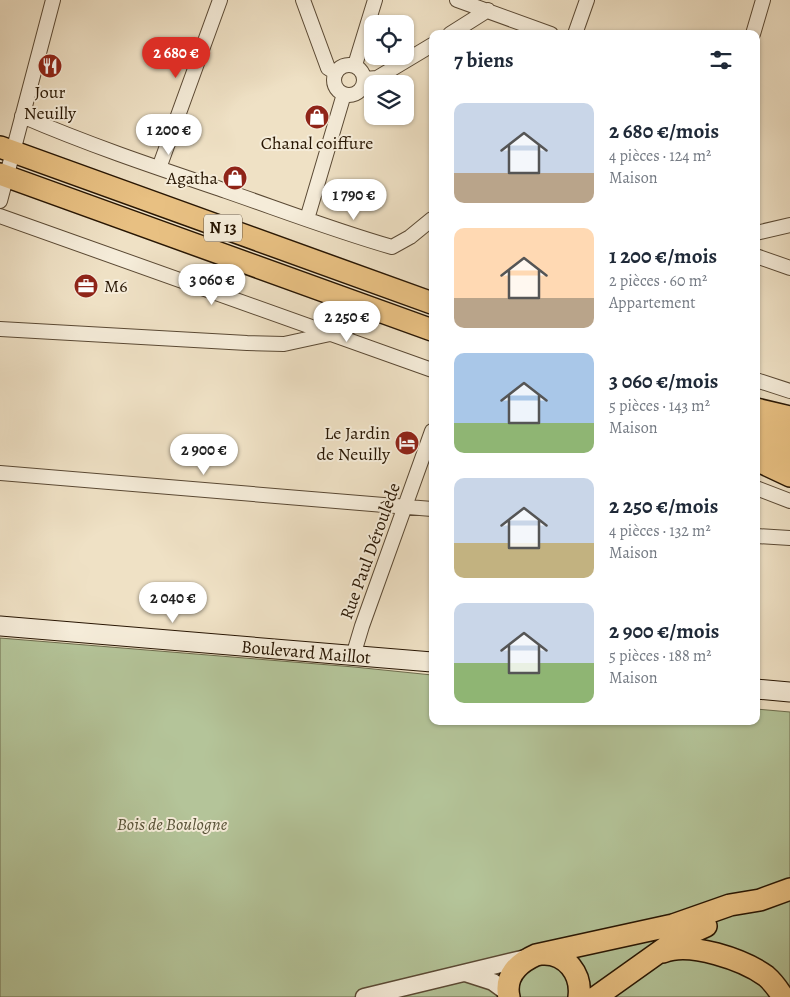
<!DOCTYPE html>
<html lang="fr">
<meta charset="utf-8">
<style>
body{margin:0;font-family:Alegreya,serif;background:#f6f6f7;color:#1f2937;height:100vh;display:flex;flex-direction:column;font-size:19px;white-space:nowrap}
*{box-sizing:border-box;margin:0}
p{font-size:16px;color:#747a83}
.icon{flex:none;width:28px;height:28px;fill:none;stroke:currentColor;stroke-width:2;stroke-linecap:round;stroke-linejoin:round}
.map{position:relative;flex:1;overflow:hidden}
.details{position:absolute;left:429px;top:30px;width:331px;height:695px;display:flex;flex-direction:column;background:#fff;border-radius:10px;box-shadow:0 1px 4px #0004}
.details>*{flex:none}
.controls{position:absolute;left:364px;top:15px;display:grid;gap:10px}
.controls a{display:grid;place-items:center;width:50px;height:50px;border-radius:10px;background:#fff;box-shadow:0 1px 4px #0004;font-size:25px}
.price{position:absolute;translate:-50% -42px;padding:0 11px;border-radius:18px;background:#fff;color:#222;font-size:16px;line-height:32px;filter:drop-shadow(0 1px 2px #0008)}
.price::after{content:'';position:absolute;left:50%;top:30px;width:15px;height:11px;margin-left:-8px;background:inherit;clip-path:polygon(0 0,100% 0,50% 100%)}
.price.on{background:#d93025;color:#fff}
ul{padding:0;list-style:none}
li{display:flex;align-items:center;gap:15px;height:125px;padding:0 25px}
li span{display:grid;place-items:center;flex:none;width:140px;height:100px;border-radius:10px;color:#555}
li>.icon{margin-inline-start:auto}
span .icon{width:60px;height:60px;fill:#fffc;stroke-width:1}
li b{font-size:21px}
h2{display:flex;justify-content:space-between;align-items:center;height:60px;padding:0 25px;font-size:21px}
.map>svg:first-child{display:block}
.green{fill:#b4c499;stroke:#6e6d4e}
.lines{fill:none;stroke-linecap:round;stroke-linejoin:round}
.minor-casing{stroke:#5a4934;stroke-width:16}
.tertiary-casing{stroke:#5a4934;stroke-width:19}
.secondary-casing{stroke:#281603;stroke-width:21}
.primary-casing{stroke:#281603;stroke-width:24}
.trunk-casing{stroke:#281603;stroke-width:25}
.minor{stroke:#f5ecd9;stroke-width:14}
.tertiary{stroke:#f5ecd9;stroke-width:16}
.secondary{stroke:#f5ecd9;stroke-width:19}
.primary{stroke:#e8c082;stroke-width:21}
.trunk{stroke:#e8c082;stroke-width:22}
.labels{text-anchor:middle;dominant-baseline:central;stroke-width:4;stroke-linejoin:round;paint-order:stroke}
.shield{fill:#f5ecd9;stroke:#665643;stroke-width:1}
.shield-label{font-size:16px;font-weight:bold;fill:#281603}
.poi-label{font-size:18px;fill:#281603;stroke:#f5ecd9}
.street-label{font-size:18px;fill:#281603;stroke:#f5ecd9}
.park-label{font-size:18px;font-style:italic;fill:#595338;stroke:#f5ecd9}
</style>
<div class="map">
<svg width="790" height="997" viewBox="0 0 790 997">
<rect width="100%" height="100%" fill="#efe1c5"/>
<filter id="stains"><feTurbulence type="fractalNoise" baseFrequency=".004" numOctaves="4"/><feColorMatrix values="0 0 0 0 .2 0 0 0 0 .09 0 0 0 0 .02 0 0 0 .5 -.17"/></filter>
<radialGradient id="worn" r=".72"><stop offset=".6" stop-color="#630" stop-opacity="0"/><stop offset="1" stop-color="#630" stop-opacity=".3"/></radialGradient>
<path class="green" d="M 0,638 L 354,667 L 432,675 L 432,721 L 756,721 L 756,709 L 790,712 L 790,997 L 0,997 Z"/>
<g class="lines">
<defs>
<path id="minor" d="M 303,0 L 328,68 L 336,73
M 457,0 L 551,34
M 450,34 L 488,10
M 575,34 L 587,0
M 753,34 L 763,0
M334 80a15 15 0 1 1 30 0a15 15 0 1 1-30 0Z
M 355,65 L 375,0
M 365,79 L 377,78 L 432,45
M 22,116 C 89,145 158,168 226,191 C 281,210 336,231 392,247 L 410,237 L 432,219
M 159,168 L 220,0
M 0,201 L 53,0
M 0,216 L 432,370
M 307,219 L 344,94
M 756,233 L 790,225
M 756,256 L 790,268
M 0,329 L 247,343 L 284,344 L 330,334 L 354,325 L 379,312
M 756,380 L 790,391
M 0,473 L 432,509
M 756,488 L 790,501
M 756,536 L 790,538
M 353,656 L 362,626 L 432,431"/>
<path id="tertiary" d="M 465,973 L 493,982 L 508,993
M 364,997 L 530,957"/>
<path id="secondary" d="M 0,626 L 432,662
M 756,689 L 790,692"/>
<path id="primary" d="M 0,147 L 432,303
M 0,174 L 432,330
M 756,409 L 790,417
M 756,460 L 790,476
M 663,952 C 690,941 744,960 766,976 C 773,982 778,989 783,997
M 543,954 C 566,953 582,974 579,997
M 509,997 C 504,976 518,963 536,955 L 673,925 L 730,905 L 760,900 L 790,889
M 596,997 L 669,945 L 684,936 L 706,926"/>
<path id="trunk" d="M 756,424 L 790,434
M 756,443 L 790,455"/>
</defs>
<use href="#minor" class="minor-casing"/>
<use href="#tertiary" class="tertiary-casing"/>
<use href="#secondary" class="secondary-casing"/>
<use href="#primary" class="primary-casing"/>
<use href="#trunk" class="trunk-casing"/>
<use href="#minor" class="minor"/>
<use href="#tertiary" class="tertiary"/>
<use href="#secondary" class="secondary"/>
<use href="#primary" class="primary"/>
<use href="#trunk" class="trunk"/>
</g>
<defs>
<symbol id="restaurant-disc" viewBox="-11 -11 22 22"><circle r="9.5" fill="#8f2418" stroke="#f5ecd9"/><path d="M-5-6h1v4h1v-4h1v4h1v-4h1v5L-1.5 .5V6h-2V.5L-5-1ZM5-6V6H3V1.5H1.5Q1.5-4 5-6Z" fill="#fff"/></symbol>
<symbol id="shop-disc" viewBox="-11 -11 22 22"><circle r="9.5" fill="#8f2418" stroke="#f5ecd9"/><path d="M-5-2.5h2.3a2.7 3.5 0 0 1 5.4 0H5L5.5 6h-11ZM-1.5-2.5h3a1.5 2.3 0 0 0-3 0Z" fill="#fff"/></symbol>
<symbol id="office-disc" viewBox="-11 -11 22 22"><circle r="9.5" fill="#8f2418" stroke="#f5ecd9"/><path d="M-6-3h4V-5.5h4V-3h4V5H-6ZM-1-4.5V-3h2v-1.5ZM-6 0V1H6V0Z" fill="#fff"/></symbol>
<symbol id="hotel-disc" viewBox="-11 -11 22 22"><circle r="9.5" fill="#8f2418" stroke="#f5ecd9"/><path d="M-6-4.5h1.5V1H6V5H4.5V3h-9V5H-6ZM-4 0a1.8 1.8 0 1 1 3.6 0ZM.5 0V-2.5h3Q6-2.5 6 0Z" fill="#fff"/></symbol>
</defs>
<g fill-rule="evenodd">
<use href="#restaurant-disc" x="36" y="52" width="28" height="28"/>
<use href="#shop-disc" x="303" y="103" width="28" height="28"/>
<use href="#shop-disc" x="221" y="164" width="28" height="28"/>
<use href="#office-disc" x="72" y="272" width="28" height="28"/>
<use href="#hotel-disc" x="393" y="429" width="28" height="28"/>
</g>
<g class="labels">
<rect class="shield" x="204" y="214.5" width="38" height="27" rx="4"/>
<g class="shield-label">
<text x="223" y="228">N 13</text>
</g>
<g class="poi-label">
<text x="50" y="92">Jour<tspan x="50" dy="21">Neuilly</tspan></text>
<text x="317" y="143">Chanal coiffure</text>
<text x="218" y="178" text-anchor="end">Agatha</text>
<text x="104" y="286" text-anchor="start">M6</text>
<text x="390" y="433" text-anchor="end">Le Jardin<tspan x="390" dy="21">de Neuilly</tspan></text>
</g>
<g class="street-label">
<text transform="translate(370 551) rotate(-70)">Rue Paul Déroulède</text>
<text transform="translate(306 652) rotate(5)">Boulevard Maillot</text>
</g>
<g class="park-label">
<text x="172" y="824">Bois de Boulogne</text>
</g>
</g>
<rect width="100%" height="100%" filter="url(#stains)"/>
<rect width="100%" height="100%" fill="url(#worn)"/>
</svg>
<div class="controls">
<a><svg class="icon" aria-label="locate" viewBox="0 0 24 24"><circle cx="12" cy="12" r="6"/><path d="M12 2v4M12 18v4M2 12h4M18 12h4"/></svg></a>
<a><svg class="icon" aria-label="layers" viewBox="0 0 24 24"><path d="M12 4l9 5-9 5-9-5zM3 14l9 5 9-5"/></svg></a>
</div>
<b class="price on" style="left:176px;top:79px">2 680 €</b>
<b class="price" style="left:169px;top:156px">1 200 €</b>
<b class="price" style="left:354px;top:221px">1 790 €</b>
<b class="price" style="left:212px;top:306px">3 060 €</b>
<b class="price" style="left:347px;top:343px">2 250 €</b>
<b class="price" style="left:204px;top:476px">2 900 €</b>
<b class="price" style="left:173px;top:624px">2 040 €</b>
<section class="details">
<h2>7 biens<svg class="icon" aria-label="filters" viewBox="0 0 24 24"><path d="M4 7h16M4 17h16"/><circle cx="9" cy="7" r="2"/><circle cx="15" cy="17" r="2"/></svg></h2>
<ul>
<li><span style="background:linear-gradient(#c9d6e8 70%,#b9a48a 0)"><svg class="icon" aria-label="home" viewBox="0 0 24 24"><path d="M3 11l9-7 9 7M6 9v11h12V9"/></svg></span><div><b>2 680 €/mois</b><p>4 pièces · 124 m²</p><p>Maison</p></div></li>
<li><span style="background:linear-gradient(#ffd9b3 70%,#b9a48a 0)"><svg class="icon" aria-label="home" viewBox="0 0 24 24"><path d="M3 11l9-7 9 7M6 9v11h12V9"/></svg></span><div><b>1 200 €/mois</b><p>2 pièces · 60 m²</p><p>Appartement</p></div></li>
<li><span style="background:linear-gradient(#a9c7e8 70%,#8fb573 0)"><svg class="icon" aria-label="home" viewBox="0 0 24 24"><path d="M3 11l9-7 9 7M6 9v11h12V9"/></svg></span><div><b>3 060 €/mois</b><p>5 pièces · 143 m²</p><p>Maison</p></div></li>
<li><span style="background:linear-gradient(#c9d6e8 65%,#c2b280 0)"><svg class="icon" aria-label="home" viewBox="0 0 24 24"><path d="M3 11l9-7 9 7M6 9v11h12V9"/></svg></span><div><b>2 250 €/mois</b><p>4 pièces · 132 m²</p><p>Maison</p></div></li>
<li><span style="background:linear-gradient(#c9d6e8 60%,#8fb573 0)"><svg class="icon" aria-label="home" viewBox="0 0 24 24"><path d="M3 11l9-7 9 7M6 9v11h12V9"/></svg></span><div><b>2 900 €/mois</b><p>5 pièces · 188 m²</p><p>Maison</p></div></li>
</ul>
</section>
</div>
